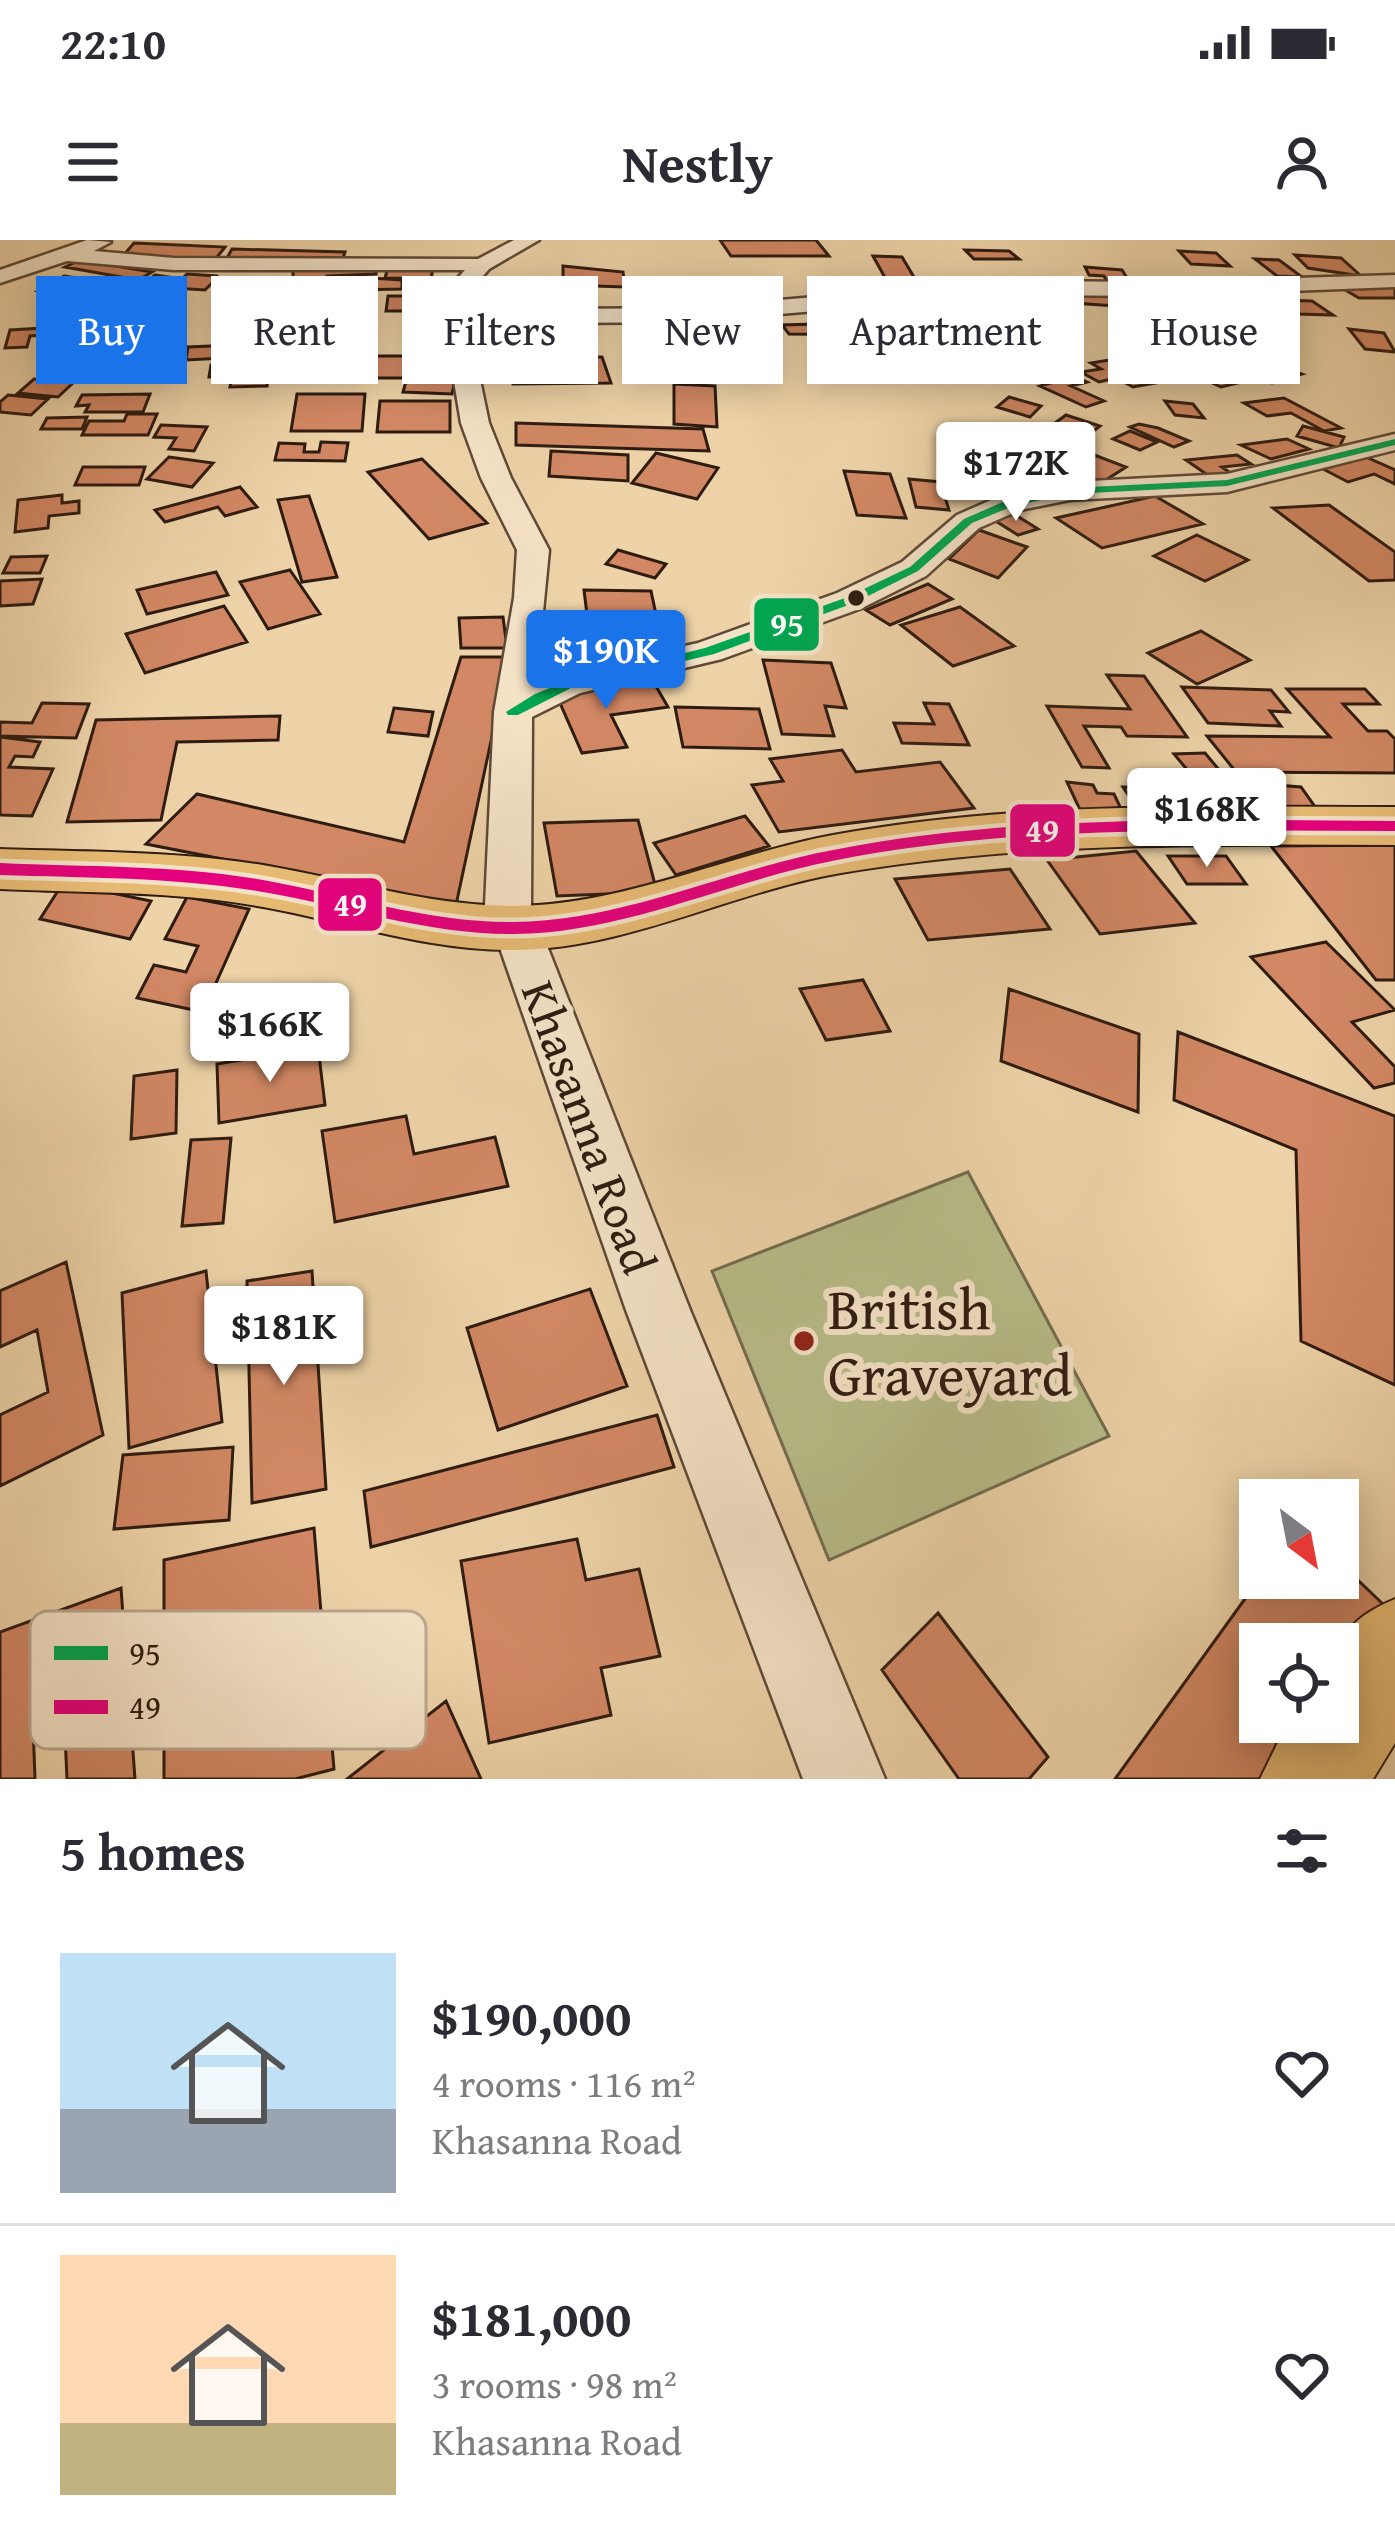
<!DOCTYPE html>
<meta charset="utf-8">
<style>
body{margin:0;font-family:"Gentium Book Plus",serif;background:#f7f7f7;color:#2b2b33;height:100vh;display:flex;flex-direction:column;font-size:45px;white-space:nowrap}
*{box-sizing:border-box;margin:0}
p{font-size:39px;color:#7c7c81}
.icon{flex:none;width:66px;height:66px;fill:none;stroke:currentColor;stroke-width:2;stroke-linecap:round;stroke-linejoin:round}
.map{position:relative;height:1539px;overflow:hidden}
.side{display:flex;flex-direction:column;background:#fff;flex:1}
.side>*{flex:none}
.guide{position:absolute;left:36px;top:36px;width:1323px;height:108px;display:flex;gap:24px}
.needle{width:78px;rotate:148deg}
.tools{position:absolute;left:1239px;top:1239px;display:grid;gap:24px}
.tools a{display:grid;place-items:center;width:120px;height:120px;border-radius:0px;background:#fff;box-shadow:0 6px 30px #0003;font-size:60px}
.price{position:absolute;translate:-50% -102px;padding:0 27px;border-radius:12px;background:#fff;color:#222;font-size:39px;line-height:78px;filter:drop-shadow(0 3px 6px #0008)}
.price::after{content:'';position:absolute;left:50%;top:72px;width:36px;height:27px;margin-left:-18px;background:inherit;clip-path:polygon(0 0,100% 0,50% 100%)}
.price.active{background:#1a73e8;color:#fff}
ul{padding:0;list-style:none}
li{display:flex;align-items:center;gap:36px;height:300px;padding:0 60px}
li+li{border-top:3px solid #e1e1e2}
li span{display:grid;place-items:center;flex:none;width:336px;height:240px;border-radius:0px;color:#555}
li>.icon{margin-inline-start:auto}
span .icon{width:144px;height:144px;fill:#fffc;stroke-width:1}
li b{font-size:51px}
h2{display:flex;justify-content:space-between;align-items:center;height:144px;padding:0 60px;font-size:51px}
.pill{padding:0 42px;border-radius:0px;background:#fff;box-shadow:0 6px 30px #0003;font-size:42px;line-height:108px}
.pill.active{background:#1a73e8;color:#fff}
.status{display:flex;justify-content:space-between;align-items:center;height:84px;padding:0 60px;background:#fff;direction:ltr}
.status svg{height:33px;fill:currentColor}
header{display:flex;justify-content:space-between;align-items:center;height:156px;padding:0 60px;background:#fff;font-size:54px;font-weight:700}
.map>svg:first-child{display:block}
.green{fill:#b7bc89;stroke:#736c4d;stroke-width:3}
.building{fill:#d28864;stroke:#2f1c11;stroke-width:3}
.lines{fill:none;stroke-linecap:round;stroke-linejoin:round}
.minor-casing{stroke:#5f4a37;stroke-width:5}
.major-casing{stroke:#2f1c11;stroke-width:4}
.minor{fill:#f4e2c6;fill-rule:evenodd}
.major{fill:#e7ba74;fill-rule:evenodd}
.bus-1-casing{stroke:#f4e2c6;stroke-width:9}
.bus-2-casing{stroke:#f4e2c6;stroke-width:9}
.bus-1{fill:#00a651;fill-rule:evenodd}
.bus-2{fill:#e5007d;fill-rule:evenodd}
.bus-dot{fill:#2f1c11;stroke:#f4e2c6;stroke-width:4.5}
.poi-dot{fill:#8f2418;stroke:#f4e2c6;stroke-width:4.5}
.labels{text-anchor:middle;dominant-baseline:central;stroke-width:12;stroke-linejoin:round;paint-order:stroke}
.street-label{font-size:48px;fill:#2f1c11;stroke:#f4e2c6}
.near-poi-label{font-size:57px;fill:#2f1c11;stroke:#f4e2c6;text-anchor:start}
.key{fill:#f4e2c6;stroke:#b9a790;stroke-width:3}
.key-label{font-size:33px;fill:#2f1c11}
.line-badge{stroke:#f4e2c6;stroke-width:4.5}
.badge-label{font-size:33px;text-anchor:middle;font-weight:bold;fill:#fff}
</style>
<div class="status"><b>22:10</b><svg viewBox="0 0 49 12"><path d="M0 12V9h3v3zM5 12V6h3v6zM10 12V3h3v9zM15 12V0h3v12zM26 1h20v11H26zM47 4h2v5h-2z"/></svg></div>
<header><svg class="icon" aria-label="menu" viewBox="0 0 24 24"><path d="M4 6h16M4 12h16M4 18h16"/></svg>Nestly<svg class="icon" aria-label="person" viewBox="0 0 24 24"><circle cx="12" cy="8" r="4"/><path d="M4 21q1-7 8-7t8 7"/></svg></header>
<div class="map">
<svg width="1395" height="1539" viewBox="0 0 1395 1539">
<rect width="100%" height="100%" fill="#eed3a8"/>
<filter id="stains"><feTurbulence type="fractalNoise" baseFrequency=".00167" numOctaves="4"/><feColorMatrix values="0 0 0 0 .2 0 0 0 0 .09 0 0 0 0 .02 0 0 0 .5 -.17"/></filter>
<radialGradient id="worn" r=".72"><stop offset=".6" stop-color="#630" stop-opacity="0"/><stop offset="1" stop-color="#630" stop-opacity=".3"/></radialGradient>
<path class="green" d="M 968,932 L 1109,1196 L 829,1320 L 712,1031 Z"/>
<path class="building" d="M 720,0 L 816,0 L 829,16 L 731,16 Z
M 134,3 L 225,7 L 214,21 L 121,18 Z
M 232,9 L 345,12 L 342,21 L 227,18 Z
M 965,10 L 1009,11 L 1019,19 L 974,19 Z
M 1179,11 L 1216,13 L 1230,26 L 1191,24 Z
M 1295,15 L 1341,18 L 1361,36 L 1308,28 Z
M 873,16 L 902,17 L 918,44 L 888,43 Z
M 1255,19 L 1279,20 L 1302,37 L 1277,36 Z
M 80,20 L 152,32 L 138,40 L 65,27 Z
M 563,26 L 623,32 L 625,47 L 563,45 Z
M 388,27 L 433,28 L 431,39 L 385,38 Z
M 1085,27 L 1122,30 L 1132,46 L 1108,44 L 1104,36 L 1089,35 Z
M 376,28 L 376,34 L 327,36 L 327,50 L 280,52 L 281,42 L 293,42 L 293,29 Z
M 187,34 L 217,36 L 218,37 L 205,50 L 172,48 Z
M 155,35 L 175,38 L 153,55 L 131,52 Z
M 64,36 L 129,46 L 104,61 L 38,51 Z
M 355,37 L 402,40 L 402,49 L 353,50 Z
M 240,40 L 275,42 L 264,55 L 228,53 Z
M 711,41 L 724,62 L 680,63 L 669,42 Z
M 1395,46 L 1395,58 L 1359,58 L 1340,47 Z
M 1035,50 L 1109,55 L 1117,66 L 1042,61 Z
M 1239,51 L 1252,59 L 1265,59 L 1294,77 L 1261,77 L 1221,52 Z
M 388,56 L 419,56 L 418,71 L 386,71 Z
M 1140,56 L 1194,56 L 1204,62 L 1223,62 L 1266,84 L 1232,84 L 1195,67 L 1155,67 Z
M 361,57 L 364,75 L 306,72 L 306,63 L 325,63 L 325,58 Z
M 52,58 L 92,62 L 81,71 L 41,67 Z
M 257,59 L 289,60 L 283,74 L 250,73 Z
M 1000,59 L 1015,72 L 954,73 L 941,61 Z
M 1276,60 L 1312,61 L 1333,75 L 1297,74 Z
M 711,79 L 739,79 L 751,104 L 723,104 Z
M 853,83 L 873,85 L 882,95 L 789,94 L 782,85 Z
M 77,86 L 76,93 L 30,96 L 27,107 L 5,108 L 10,90 Z
M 1186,86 L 1224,86 L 1239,96 L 1201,97 Z
M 266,87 L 266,96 L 285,95 L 285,102 L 265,102 L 265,116 L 186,120 L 188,107 L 236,105 L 236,89 Z
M 1349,89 L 1384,93 L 1395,112 L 1365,109 Z
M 490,91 L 522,93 L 519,117 L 486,116 Z
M 843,100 L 893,100 L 907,117 L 854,117 Z
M 355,116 L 406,116 L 406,138 L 354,138 Z
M 578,117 L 602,117 L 611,143 L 513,144 L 512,136 L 584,138 Z
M 1109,120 L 1155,143 L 1133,147 L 1116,138 L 1099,142 L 1081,132 L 1101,129 L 1091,123 Z
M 1266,120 L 1302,134 L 1272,143 L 1236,129 Z
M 270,124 L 267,146 L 230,147 L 232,137 L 209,137 L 211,125 Z
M 1229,131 L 1250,140 L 1221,147 L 1201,138 Z
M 1074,136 L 1087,142 L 1071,146 L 1104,161 L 1086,167 L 1040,146 Z
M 407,138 L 455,140 L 452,154 L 403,152 Z
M 34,139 L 73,143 L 58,157 L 18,153 Z
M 674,144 L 715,146 L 717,187 L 674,184 Z
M 150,154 L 143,172 L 85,172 L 89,165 L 76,166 L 82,155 Z
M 297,154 L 365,154 L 362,191 L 291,191 Z
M 8,155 L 48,159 L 31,175 L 0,172 L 0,162 Z
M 1009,157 L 1041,166 L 1030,177 L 997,167 Z
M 1284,158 L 1341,188 L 1324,191 L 1291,173 L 1267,176 L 1244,163 Z
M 380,161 L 450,161 L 450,192 L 377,192 Z
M 1165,161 L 1193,164 L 1204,178 L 1175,175 Z
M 127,174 L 157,174 L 148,195 L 82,195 L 89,181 L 124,181 Z
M 1066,175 L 1100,186 L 1078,203 L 1044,191 Z
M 87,177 L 82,189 L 41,189 L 47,178 Z
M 516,183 L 703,189 L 709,211 L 516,205 Z
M 1139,184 L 1158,188 L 1189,201 L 1174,207 L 1130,187 Z
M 161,185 L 207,187 L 194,211 L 169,209 L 176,198 L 154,197 Z
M 1303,186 L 1344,197 L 1339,208 L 1297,196 Z
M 982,187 L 1003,197 L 1026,187 L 1072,206 L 1047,217 L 965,195 Z
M 1130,191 L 1157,202 L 1140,210 L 1113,199 Z
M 1287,199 L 1309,209 L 1271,219 L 1241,205 Z
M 321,202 L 348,203 L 345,221 L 275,220 L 279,203 L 305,204 L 304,212 L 319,212 Z
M 551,211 L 628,215 L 628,241 L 549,236 Z
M 656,213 L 718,228 L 697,259 L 632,243 Z
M 1089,213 L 1126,227 L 1098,245 L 1061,231 Z
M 1237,215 L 1251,224 L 1222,227 L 1232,234 L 1209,236 L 1186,220 Z
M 169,217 L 213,223 L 192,247 L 147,239 Z
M 1366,217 L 1395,230 L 1395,244 L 1374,234 L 1348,242 L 1323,229 Z
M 422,219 L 487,283 L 429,299 L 368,232 Z
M 83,227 L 145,227 L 139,245 L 75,245 Z
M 844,231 L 890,234 L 906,278 L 857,275 Z
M 909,239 L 984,246 L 989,259 L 944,254 L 949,270 L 916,267 Z
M 240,247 L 257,267 L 225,276 L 218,267 L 165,282 L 155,270 Z
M 62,255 L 62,263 L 79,261 L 79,273 L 49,276 L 48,288 L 15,292 L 18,260 Z
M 309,256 L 337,337 L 302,342 L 278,260 Z
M 1155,256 L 1203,284 L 1102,308 L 1056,278 Z
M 1329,265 L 1395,312 L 1395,340 L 1369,341 L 1273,268 Z
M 1014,274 L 1038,289 L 1018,295 L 994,280 Z
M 979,290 L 1027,307 L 998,338 L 949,319 Z
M 1197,295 L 1248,320 L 1205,341 L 1154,316 Z
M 618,310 L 666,324 L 655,338 L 606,324 Z
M 47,316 L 40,333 L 3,333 L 11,317 Z
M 290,330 L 320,374 L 268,389 L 240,342 Z
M 216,332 L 228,355 L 147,374 L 137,350 Z
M 42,339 L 33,364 L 0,366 L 0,341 Z
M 928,344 L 952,359 L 890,385 L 866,370 Z
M 584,350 L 651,351 L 658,384 L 588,383 Z
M 224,366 L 247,402 L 145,433 L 126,394 Z
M 960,367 L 1014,406 L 953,426 L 901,385 Z
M 503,377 L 507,408 L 461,408 L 459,378 Z
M 660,390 L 673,414 L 598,422 L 587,398 Z
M 1201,391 L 1250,420 L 1197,444 L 1148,413 Z
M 461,417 L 509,417 L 456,665 L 146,604 L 197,554 L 404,602 Z
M 763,420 L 831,423 L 846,468 L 825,466 L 834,496 L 782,494 Z
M 1107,435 L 1144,436 L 1187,497 L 1127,496 L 1121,487 L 1084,486 L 1109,528 L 1082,527 L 1047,466 L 1130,469 Z
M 653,441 L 668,467 L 611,475 L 627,507 L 582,513 L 556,454 Z
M 1182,447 L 1271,450 L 1289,472 L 1270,471 L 1281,486 L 1208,483 Z
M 1287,449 L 1365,449 L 1379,464 L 1343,464 L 1368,491 L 1387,491 L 1395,499 L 1395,533 L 1236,532 L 1207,496 L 1330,497 Z
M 42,463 L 89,464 L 76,498 L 0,496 L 0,482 L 32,483 Z
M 924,463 L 949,464 L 969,505 L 902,503 L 894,483 L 934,484 Z
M 675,467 L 759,469 L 770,509 L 683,507 Z
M 394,468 L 433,472 L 428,496 L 388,492 Z
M 280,476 L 278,500 L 177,502 L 161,580 L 67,582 L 96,480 Z
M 0,497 L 40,502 L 33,517 L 15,516 L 9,527 L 53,529 L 32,576 L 0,575 Z
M 842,510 L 856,532 L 940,522 L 974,568 L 779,592 L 752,545 L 783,541 L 770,519 Z
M 1205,513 L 1225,537 L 1194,538 L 1174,514 Z
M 1067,542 L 1093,545 L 1097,553 L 1114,554 L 1124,575 L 1081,572 Z
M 1237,542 L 1301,547 L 1318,571 L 1252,566 Z
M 1123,547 L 1223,548 L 1243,575 L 1141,574 Z
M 745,576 L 769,606 L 676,635 L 654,603 Z
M 638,580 L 657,652 L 557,656 L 544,583 Z
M 1395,605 L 1395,740 L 1376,740 L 1271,606 Z
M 1136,611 L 1195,683 L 1100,694 L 1047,620 Z
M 1168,616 L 1226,616 L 1246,644 L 1187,644 Z
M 1010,629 L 1050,689 L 928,700 L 895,639 Z
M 63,643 L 151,661 L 130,699 L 40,679 Z
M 187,657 L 249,669 L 203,772 L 137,758 L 154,725 L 186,732 L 198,706 L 165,699 Z
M 1326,702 L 1395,770 L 1352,782 L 1395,827 L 1395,843 L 1374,848 L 1251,717 Z
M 863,740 L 890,791 L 826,800 L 800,749 Z
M 1009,749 L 1139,794 L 1138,872 L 1001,821 Z
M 1178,792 L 1395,876 L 1395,1145 L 1301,1101 L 1296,910 L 1174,860 Z
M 318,807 L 325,865 L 219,883 L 217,824 Z
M 177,830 L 176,893 L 131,899 L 134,836 Z
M 406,876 L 414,914 L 495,897 L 508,946 L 335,982 L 322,891 Z
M 231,898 L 223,983 L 182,986 L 191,900 Z
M 66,1022 L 103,1195 L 0,1246 L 0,1175 L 48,1152 L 37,1090 L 0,1107 L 0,1051 Z
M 206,1031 L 222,1182 L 129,1208 L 122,1053 Z
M 312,1031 L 326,1249 L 252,1263 L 247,1041 Z
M 590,1049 L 627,1146 L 498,1190 L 467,1088 Z
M 657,1175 L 674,1227 L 371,1307 L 364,1251 Z
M 233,1207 L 229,1280 L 114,1289 L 123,1215 Z
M 314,1288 L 334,1529 L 295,1539 L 164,1539 L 164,1320 Z
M 577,1299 L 586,1340 L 639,1329 L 660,1416 L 601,1428 L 611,1475 L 489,1503 L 461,1321 Z
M 1338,1321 L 1387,1368 L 1338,1444 L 1338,1404 L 1260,1404 L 1260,1482 L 1314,1482 L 1277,1539 L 1115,1539 L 1260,1338 L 1338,1338 Z
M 121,1348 L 135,1539 L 67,1539 L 64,1473 L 33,1484 L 35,1539 L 0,1539 L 0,1392 Z
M 938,1373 L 1048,1517 L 1029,1539 L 959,1539 L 882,1430 Z
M 446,1461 L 481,1539 L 347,1539 Z"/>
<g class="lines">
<defs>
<path id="minor" d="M 87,0 L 111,2 L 94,11 L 174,18 L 478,19 L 514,0 L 539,0 L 489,29 L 471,50 L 565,69 L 684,68 L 1005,41 L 1154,42 L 1395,35 L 1395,47 L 1154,56 L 1005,55 L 684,82 L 564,83 L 514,68 L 460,61 L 450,73 L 479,135 L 489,183 L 511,238 L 549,310 L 536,444 L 581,429 L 698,403 L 837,353 L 902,322 L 957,275 L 998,257 L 1070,242 L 1227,234 L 1395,194 L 1395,210 L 1227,252 L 1070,260 L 1020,270 L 979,288 L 926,336 L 862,368 L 722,419 L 580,453 L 532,477 L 531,665 L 690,1070 L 885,1539 L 803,1539 L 626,1070 L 485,665 L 494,472 L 514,358 L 517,310 L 481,238 L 461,183 L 453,135 L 427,72 L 465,30 L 174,30 L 67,21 L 0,43 L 0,30 Z"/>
<path id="major" d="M 1395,567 L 1395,605 C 1209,604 1025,602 841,633 C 730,652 628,709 514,710 C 429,711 346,682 263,667 C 177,651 88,653 0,649 L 0,609 C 88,612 176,611 263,625 C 346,639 429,666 514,666 C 624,665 726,615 833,595 C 1018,561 1208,567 1395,567 Z
M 1395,1359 L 1395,1503 L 1373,1539 L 1260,1539 L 1288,1482 L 1338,1482 C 1338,1416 1326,1388 1395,1359 Z"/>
</defs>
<use href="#minor" class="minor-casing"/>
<use href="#major" class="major-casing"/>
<use href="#minor" class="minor"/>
<use href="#major" class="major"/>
<defs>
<path id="bus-1" d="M 1395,199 L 1395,205 L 1227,246 L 1070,254 L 1013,266 L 972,283 L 918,331 L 854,363 L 714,414 L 571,448 L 518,475 L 508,475 L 506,472 L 535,454 L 562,443 L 705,408 L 845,358 L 910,327 L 964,279 L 1005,261 L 1070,248 L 1227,240 Z"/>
<path id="bus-2" d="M 1395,581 L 1395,591 C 1208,591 1017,584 832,621 C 726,642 624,693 514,694 C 429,695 346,666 263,652 C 176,637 88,638 0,635 L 0,623 C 88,627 176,625 263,640 C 346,655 429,683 514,682 C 624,681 726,630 833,610 C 1017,574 1208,580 1395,581 Z"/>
</defs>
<use href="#bus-1" class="bus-1-casing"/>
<use href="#bus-2" class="bus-2-casing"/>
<use href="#bus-1" class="bus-1"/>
<use href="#bus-2" class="bus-2"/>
</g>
<circle class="bus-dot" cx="856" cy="358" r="10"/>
<circle class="poi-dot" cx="804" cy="1101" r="12"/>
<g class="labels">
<g class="street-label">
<text transform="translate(590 887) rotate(70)">Khasanna Road</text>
</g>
<g class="near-poi-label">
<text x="828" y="1068">British<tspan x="828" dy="66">Graveyard</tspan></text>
</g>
</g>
<rect x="30" y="1371" width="396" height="138" rx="18" class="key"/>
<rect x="54" y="1406" width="54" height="14" fill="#00a651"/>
<rect x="54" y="1460" width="54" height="14" fill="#e5007d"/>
<g class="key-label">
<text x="129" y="1425">95</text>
<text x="129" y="1479">49</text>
</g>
<g class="line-badge">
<rect x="752" y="356" width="69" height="57" rx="12" fill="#00a651"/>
<rect x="1008" y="562" width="69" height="57" rx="12" fill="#e5007d"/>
<rect x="316" y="636" width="68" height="57" rx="12" fill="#e5007d"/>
</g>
<g class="badge-label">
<text x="787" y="396">95</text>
<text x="1042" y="602">49</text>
<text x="350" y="676">49</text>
</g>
<rect width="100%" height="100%" filter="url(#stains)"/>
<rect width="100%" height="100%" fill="url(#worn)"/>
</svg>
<div class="tools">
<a><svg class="needle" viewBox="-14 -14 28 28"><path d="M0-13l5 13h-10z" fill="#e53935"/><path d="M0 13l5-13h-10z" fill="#7c7c81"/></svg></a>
<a><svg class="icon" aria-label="locate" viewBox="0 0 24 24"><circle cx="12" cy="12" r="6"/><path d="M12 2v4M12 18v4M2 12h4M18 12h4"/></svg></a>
</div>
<b class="price" style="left:1016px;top:284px">$172K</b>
<b class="price active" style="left:606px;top:472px">$190K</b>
<b class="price" style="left:1207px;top:630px">$168K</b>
<b class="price" style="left:270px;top:845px">$166K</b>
<b class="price" style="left:284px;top:1148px">$181K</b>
<div class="guide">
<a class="pill active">Buy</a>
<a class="pill">Rent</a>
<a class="pill">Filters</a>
<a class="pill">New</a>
<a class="pill">Apartment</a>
<a class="pill">House</a>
</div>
</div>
<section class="side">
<h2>5 homes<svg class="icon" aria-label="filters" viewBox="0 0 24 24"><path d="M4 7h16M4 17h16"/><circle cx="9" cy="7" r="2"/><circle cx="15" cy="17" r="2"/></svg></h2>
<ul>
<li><span style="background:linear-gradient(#bfe0f5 65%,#9aa5b1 0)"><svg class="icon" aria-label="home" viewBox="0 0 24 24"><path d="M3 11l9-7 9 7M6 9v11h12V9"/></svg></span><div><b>$190,000</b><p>4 rooms · 116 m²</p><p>Khasanna Road</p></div><svg class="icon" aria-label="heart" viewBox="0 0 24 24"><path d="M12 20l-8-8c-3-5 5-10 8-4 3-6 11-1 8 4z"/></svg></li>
<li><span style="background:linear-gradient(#ffd9b3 70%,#c2b280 0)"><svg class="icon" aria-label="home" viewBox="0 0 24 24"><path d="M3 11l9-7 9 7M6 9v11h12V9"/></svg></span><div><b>$181,000</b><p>3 rooms · 98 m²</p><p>Khasanna Road</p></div><svg class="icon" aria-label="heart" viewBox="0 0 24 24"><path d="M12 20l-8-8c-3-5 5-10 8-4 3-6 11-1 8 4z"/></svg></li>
</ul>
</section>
